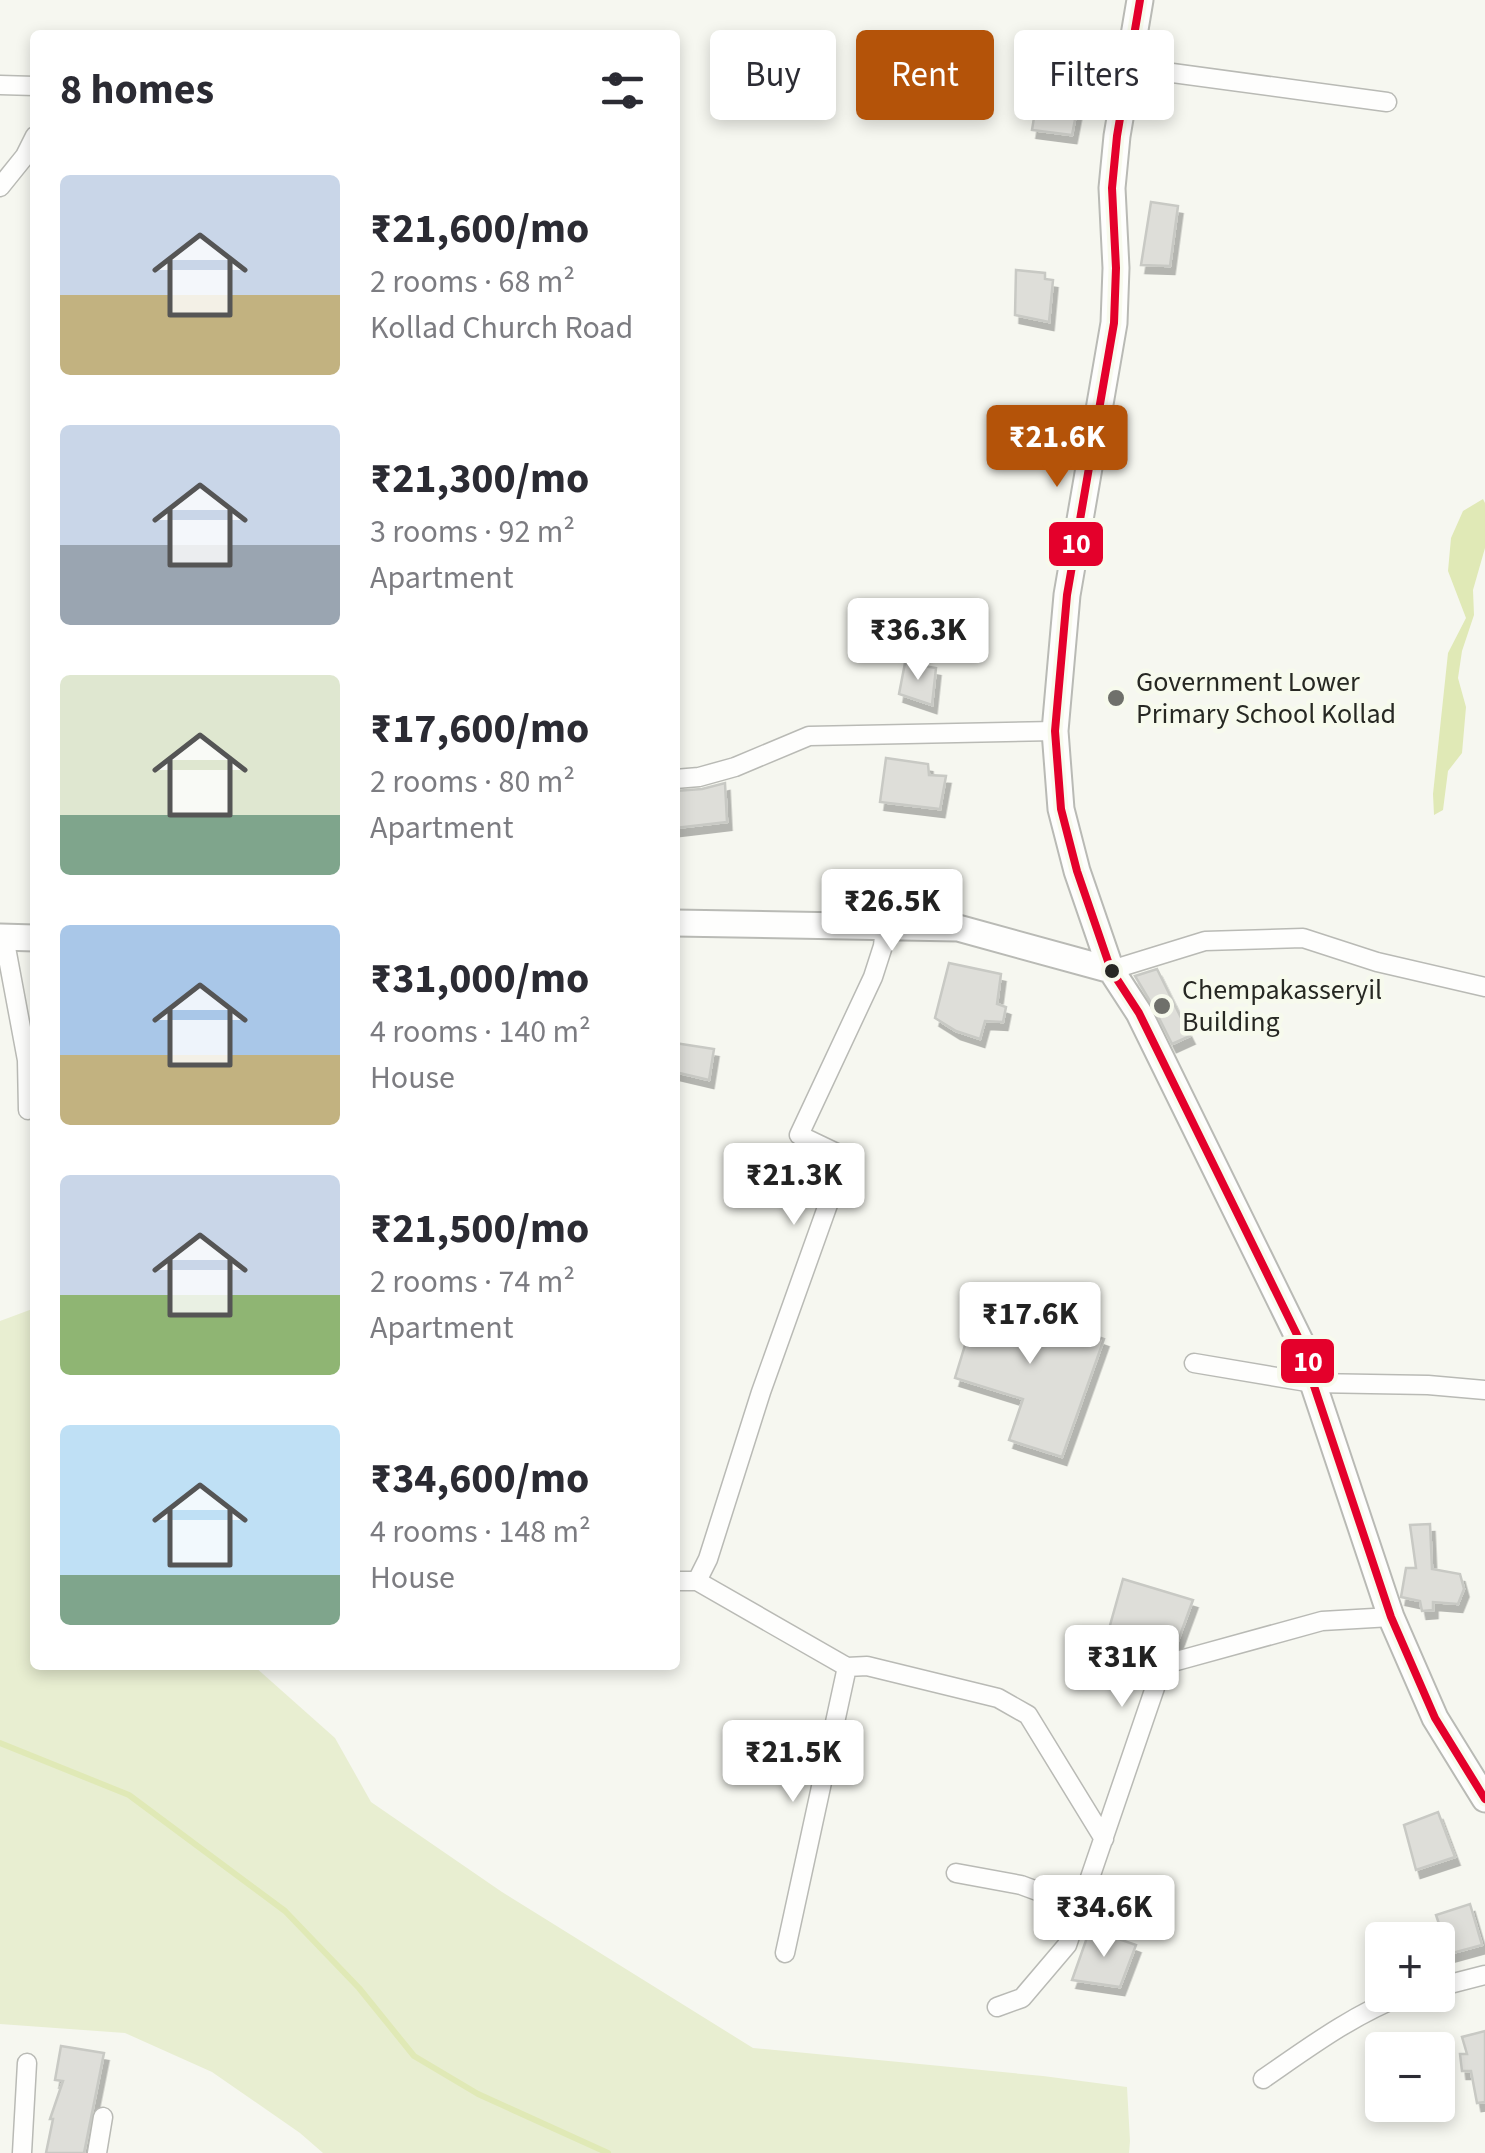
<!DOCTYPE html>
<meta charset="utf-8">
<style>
body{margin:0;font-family:"Source Sans 3",sans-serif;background:#f2f2f3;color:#2b2b33;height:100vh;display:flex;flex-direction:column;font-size:38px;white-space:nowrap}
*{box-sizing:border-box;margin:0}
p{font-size:32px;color:#7c7c81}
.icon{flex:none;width:55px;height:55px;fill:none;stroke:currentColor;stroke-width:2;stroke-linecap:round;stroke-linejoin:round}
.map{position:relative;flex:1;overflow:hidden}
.drawer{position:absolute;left:30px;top:30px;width:650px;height:1640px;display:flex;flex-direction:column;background:#fff;border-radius:10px;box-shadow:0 5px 15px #0003}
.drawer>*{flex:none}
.banner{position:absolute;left:710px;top:30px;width:625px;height:90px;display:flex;gap:20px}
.buttons{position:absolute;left:1365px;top:1922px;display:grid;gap:20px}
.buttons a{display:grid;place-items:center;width:90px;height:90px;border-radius:10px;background:#fff;box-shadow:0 5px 15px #0003;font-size:50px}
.price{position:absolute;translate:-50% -85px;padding:0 22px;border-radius:10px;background:#fff;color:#222;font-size:32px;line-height:65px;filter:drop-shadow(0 2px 5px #0008)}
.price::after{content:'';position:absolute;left:50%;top:60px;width:30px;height:22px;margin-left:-15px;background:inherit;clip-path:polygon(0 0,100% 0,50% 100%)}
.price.current{background:#b45309;color:#fff}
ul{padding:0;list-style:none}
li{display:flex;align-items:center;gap:30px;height:250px;padding:0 30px}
li span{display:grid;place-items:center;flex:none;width:280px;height:200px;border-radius:10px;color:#555}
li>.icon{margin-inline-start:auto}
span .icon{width:120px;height:120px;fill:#fffc;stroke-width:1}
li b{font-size:42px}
h2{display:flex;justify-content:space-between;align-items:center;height:120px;padding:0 30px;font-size:42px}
.tag{padding:0 35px;border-radius:10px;background:#fff;box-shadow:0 5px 15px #0003;font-size:35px;line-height:90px}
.tag.current{background:#b45309;color:#fff}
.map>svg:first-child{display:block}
.green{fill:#e8eed1}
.water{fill:#e0e9b6}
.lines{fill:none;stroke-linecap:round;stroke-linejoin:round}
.stream{stroke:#e0e9b6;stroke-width:6}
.building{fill:#deded9;stroke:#c8c9c4;stroke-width:2.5;filter:url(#shadow)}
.street-casing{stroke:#b9bab5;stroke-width:21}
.secondary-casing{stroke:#b9bab5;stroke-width:29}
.street{stroke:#fefefd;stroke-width:18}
.secondary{stroke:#fefefd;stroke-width:25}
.bus-1-casing{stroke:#f7faed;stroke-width:15}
.bus-1{stroke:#e4002b;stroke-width:8}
.poi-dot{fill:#6f706b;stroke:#f7faed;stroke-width:4}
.bus-dot{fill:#272823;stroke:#f7faed;stroke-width:4}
.labels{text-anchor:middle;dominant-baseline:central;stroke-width:9;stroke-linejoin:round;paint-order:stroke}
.poi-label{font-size:28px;fill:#272823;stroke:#f7faed;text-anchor:start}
.line-badge{stroke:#f7faed;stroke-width:4}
.badge-label{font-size:28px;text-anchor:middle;font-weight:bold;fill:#fff}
</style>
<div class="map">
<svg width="1485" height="2153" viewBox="0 0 1485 2153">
<defs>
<filter id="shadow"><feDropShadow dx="4.5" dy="8" stdDeviation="0" flood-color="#0004"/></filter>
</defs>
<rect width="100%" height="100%" fill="#f6f7f0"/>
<path class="green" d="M 35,1308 L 35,1665 L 253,1665 L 335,1738 L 371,1802 L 502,1892 L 753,2048 L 1043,2076 L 1127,2087 L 1130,2141 L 1129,2153 L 323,2153 L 300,2133 L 212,2072 L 125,2033 L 0,2024 L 0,1321 Z"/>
<path class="water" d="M 1483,499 L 1485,503 L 1485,548 L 1473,590 L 1474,615 L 1462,651 L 1458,678 L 1466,707 L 1462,753 L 1448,771 L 1443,810 L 1434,815 L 1433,794 L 1448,653 L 1466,618 L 1448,571 L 1451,538 L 1463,511 Z"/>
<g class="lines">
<path class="stream" d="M 0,1743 L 129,1795 L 285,1911 L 359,1988 L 414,2056 L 478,2094 L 608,2153"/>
</g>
<path class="building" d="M 876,44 L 904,46 L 905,82 L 877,80 Z
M 1044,56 L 1086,63 L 1072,135 L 1032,130 Z
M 1151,202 L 1178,206 L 1170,266 L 1141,265 Z
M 1016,270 L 1045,273 L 1045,279 L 1053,280 L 1049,322 L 1015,315 Z
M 905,663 L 936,668 L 932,705 L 899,694 Z
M 886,758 L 928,764 L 929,775 L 946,776 L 940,809 L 880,802 Z
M 725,783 L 727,822 L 675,828 L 675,791 L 702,789 Z
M 949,963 L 1001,974 L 997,1004 L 1006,1007 L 1003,1022 L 985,1021 L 980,1039 L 956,1031 L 935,1018 Z
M 1157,969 L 1190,1036 L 1172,1044 L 1153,1006 L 1135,976 Z
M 675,1043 L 714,1049 L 709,1080 L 675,1072 Z
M 983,1286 L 1029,1301 L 1026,1312 L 1104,1339 L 1062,1457 L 1009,1440 L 1023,1399 L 955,1378 Z
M 1430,1524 L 1432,1569 L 1460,1574 L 1464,1589 L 1458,1604 L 1433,1602 L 1433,1610 L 1422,1611 L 1420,1601 L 1401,1597 L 1406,1568 L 1416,1568 L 1410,1525 Z
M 1123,1579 L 1193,1600 L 1175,1649 L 1109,1629 Z
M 1438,1812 L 1455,1857 L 1416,1870 L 1404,1825 Z
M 1470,1904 L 1482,1945 L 1449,1954 L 1436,1915 Z
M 1090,1929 L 1136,1945 L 1120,1987 L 1072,1980 Z
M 1485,2031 L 1485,2102 L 1477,2103 L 1471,2071 L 1462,2071 L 1460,2054 L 1467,2054 L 1462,2037 Z
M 61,2046 L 104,2053 L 84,2153 L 46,2153 L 53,2119 L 50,2119 L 63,2081 L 55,2080 Z"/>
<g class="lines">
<defs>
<path id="street" d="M 1128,67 L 1387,102
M 0,85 L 35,86
M 0,187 L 25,156 L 35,136
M 675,779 L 699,777 L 735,767 L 809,736 L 1055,731
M 4,937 L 27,1060 L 28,1110
M 1111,970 L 1205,941 L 1303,938 L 1377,962 L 1485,987
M 1194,1363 L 1313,1383 L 1428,1385 L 1485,1390
M 675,1581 L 697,1581 L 708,1559 L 761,1392 L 845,1157 L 799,1135 L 873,977 L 883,946 L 885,927
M 697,1581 L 847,1667 L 867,1666 L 998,1698 L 1028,1715 L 1104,1839
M 956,1873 L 1021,1885 L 1040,1892 L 1078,1913
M 785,1953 L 847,1667
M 1438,1987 L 1485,1975
M 997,2007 L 1022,1998 L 1067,1945 L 1161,1670 L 1173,1662 L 1322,1621 L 1391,1617
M 1263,2079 C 1308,2048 1352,2015 1404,1995
M 22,2153 L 27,2063
M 97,2153 L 103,2117"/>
<path id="secondary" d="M 1140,0 L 1117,136 L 1112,188 L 1116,268 L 1114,323 L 1067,595 L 1055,731 L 1061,809 L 1077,871 L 1111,970 L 1139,1013 L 1305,1351 L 1313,1383 L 1391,1617 L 1435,1718 L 1485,1799
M 675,923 L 958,928 L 1111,970
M 0,937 L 35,938"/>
</defs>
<use href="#street" class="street-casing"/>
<use href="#secondary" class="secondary-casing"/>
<use href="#street" class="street"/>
<use href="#secondary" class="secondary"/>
<defs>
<path id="bus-1" d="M 1140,0 L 1117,136 L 1112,188 L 1116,268 L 1114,323 L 1067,595 L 1055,731 L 1061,809 L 1077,871 L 1111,970 L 1139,1013 L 1305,1351 L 1313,1383 L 1391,1617 L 1435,1718 L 1485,1799"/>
</defs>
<use href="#bus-1" class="bus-1-casing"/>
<use href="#bus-1" class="bus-1"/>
</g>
<g class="poi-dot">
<circle cx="1116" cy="698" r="10"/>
<circle cx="1162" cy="1006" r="10"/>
</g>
<circle class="bus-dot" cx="1112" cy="971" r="9"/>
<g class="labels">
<g class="poi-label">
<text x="1136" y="682">Government Lower<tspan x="1136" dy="32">Primary School Kollad</tspan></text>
<text x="1182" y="990">Chempakasseryil<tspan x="1182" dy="32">Building</tspan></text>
</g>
</g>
<g class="line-badge">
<rect x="1047" y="520" width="58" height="48" rx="10" fill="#e4002b"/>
<rect x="1279" y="1337" width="57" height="48" rx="10" fill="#e4002b"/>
</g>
<g class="badge-label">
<text x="1076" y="553">10</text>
<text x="1308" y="1371">10</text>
</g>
</svg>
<div class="buttons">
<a>+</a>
<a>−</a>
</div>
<b class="price current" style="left:1057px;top:490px">₹21.6K</b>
<b class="price" style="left:918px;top:683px">₹36.3K</b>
<b class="price" style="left:892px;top:954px">₹26.5K</b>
<b class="price" style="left:794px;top:1228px">₹21.3K</b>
<b class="price" style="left:1030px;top:1367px">₹17.6K</b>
<b class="price" style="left:1122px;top:1710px">₹31K</b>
<b class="price" style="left:793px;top:1805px">₹21.5K</b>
<b class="price" style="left:1104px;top:1960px">₹34.6K</b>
<div class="banner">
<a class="tag">Buy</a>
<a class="tag current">Rent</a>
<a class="tag">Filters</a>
</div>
<section class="drawer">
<h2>8 homes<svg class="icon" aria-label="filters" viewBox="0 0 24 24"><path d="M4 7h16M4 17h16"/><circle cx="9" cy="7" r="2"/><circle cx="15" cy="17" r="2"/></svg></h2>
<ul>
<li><span style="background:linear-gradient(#c9d6e8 60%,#c2b280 0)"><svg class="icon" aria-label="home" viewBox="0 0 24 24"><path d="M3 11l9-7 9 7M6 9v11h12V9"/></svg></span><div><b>₹21,600/mo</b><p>2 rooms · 68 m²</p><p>Kollad Church Road</p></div></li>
<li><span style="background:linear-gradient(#c9d6e8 60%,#9aa5b1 0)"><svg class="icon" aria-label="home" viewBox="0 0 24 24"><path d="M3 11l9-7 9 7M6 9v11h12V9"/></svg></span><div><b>₹21,300/mo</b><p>3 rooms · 92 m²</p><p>Apartment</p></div></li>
<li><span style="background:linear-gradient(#dfe7d0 70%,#7fa58c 0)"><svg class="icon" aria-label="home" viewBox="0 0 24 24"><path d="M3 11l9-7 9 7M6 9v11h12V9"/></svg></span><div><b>₹17,600/mo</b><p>2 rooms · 80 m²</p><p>Apartment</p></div></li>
<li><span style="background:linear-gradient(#a9c7e8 65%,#c2b280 0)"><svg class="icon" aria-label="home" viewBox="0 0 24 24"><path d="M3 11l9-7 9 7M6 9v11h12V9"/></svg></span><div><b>₹31,000/mo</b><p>4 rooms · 140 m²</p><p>House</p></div></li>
<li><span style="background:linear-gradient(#c9d6e8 60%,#8fb573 0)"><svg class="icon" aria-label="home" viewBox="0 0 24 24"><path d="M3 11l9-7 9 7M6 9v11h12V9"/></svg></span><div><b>₹21,500/mo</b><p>2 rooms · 74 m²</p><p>Apartment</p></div></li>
<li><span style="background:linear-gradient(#bfe0f5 75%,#7fa58c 0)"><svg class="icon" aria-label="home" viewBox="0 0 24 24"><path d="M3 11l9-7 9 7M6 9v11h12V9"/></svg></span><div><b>₹34,600/mo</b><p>4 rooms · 148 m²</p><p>House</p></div></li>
</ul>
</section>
</div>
